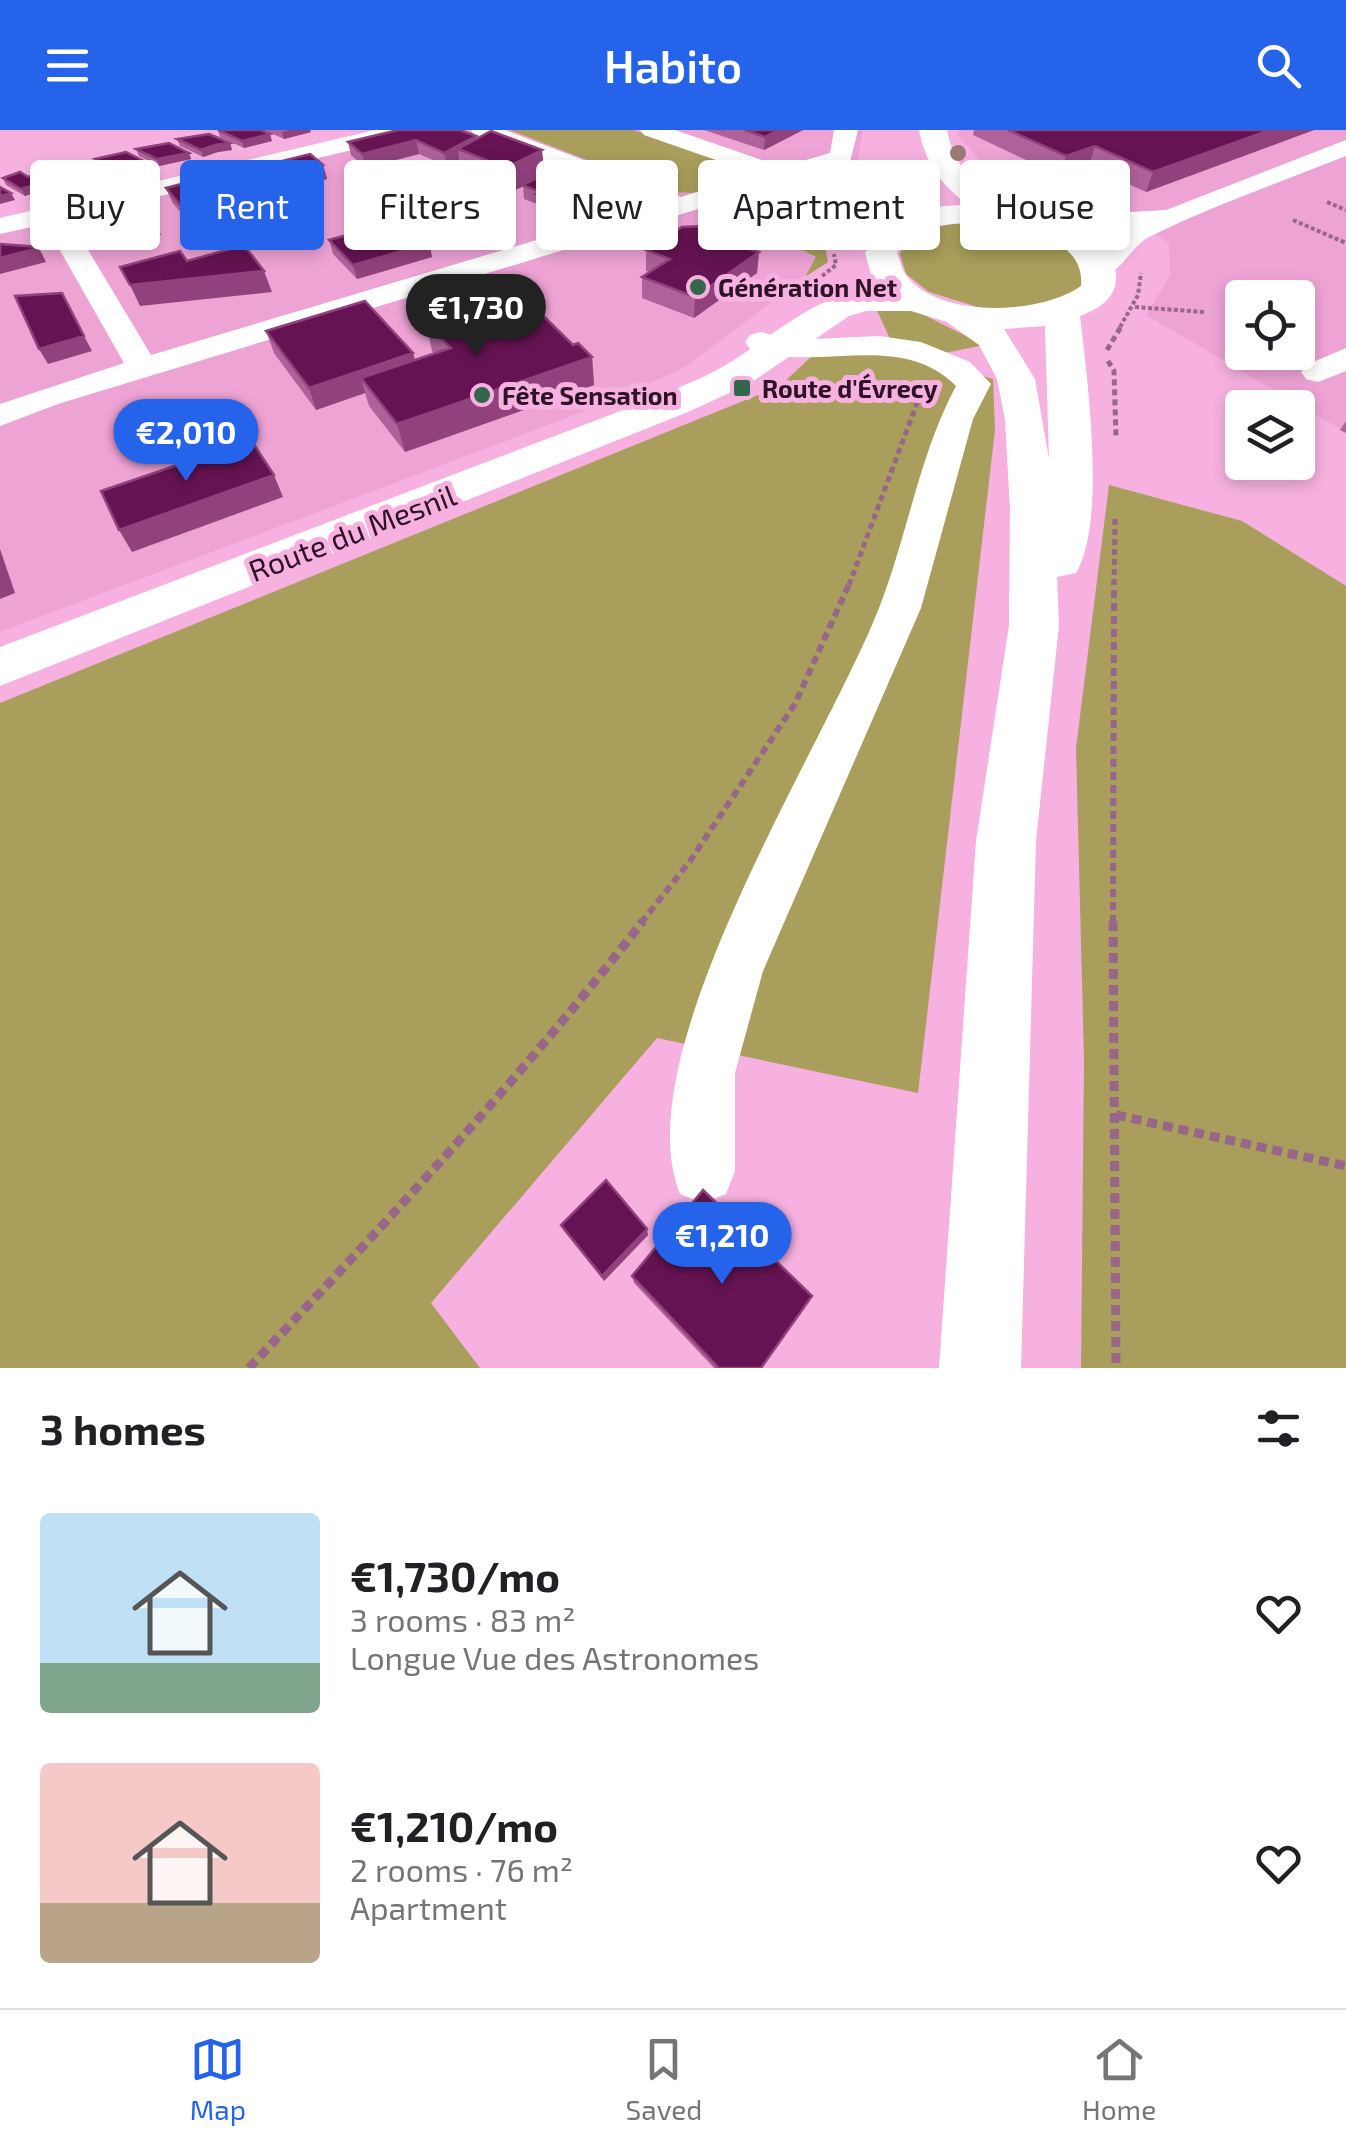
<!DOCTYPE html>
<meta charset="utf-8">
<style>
body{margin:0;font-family:"Exo 2",sans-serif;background:#f2f2f2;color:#202124;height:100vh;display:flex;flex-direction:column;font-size:38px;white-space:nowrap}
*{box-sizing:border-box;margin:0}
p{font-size:32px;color:#757577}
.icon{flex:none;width:55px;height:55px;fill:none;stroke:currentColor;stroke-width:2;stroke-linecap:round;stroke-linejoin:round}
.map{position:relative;height:1238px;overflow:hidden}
.details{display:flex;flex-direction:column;background:#fff;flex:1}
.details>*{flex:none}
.top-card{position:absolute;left:30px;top:30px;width:1288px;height:90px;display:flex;gap:20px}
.fabs{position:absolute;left:1225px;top:150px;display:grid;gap:20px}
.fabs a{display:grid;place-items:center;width:90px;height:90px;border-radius:10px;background:#fff;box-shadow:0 5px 15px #0003;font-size:50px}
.price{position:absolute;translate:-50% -85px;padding:0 22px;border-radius:35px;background:#2563eb;color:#fff;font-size:32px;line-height:65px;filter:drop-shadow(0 2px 5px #0008)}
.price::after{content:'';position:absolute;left:50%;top:60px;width:30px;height:22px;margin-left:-15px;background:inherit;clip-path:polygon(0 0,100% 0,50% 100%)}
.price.selected{background:#222;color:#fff}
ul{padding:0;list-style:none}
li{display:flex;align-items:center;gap:30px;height:250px;padding:0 40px}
li span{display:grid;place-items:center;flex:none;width:280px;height:200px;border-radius:10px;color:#555}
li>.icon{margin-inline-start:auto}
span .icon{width:120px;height:120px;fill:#fffc;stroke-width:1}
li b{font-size:42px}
h2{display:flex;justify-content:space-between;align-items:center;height:120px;padding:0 40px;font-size:42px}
.chip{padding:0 35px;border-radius:10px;background:#fff;box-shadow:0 5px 15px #0003;font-size:35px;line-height:90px}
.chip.selected{background:#2563eb;color:#fff}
header{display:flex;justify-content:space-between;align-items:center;height:130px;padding:0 40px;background:#2563eb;color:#fff;font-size:45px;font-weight:600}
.tabs{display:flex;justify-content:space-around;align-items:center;height:140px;border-top:2px solid #e0e0e0;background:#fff;font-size:28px;color:#757577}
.tabs a{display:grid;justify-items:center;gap:5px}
.tabs .selected{color:#2563eb}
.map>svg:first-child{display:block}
.built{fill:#eea3d5;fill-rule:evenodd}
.green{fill:#a99e5b}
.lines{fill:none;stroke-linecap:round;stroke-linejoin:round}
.path-far3{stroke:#976688;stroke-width:4;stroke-dasharray:4 2.5;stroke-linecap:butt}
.path-far2{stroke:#976688;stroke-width:5;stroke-dasharray:6 4;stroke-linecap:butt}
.path-far1{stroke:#976688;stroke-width:6;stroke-dasharray:8 5;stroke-linecap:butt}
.path{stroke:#976688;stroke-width:9;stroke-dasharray:10 6;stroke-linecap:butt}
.minor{fill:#fff;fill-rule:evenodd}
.major{fill:#fff;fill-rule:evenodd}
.tree{fill:#9d7975}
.wall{fill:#ae6299}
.shaded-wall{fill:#91427d}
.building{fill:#651352;stroke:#91427d;stroke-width:2.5}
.poi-dot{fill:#32674c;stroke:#f7b1e0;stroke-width:4}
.labels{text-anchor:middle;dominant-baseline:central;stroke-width:10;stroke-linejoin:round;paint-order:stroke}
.far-poi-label{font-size:25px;font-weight:bold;fill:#2d1325;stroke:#f7b1e0;text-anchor:start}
.street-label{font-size:30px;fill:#2d1325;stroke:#f7b1e0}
</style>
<header><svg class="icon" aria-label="menu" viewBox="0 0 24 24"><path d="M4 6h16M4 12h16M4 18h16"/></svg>Habito<svg class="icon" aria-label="search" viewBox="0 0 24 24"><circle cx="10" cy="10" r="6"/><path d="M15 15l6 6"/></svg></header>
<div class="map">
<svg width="1346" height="1238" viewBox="0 0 1346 1238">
<rect width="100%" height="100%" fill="#f7b1e0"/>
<path class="built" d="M 382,0 L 863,0 L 857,33 L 723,78 L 817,128 L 805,147 L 687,236 L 617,269 L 0,502 L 0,90 Z
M 958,0 L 1346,0 L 1346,302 L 1146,185 L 1170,146 L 1169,113 L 1115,78 L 1058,78 L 1005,59 L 958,5 ZM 1242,168 L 1298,168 L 1298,222 L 1242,222 Z"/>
<path class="green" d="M 510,0 L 633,0 L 748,40 L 745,48 L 692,63 L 670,62 Z
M 857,33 L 864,34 L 873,75 L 838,85 L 834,92 L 791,82 L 753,67 Z
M 721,78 L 823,105 L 828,132 L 805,147 L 816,127 Z
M 971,92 C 1012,95 1047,103 1079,127 L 1084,155 L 1056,175 L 984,179 L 929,162 L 906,144 L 900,124 C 912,96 945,95 971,92 Z
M 875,176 L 914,180 L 984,215 L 945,223 L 891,211 Z
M 901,221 L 993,249 L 995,300 L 918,963 L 657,908 L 431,1173 L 480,1238 L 0,1238 L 0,573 L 780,256 L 813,225 Z
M 1109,355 L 1242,391 L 1346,456 L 1346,1238 L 1081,1238 L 1084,930 L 1076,618 Z"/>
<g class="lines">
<path class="path-far3" d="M 872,35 L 880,71
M 877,60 L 906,62
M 1327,72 L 1346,80
M 1293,90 L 1346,113
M 817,150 L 836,135 L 834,124
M 1135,177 L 1204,182
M 1120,197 L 1138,165 L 1141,143"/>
<path class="path-far2" d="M 1107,220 L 1122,195
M 1108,231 L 1114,241 L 1116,307
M 849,455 L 923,257
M 1114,455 L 1115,389"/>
<path class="path-far1" d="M 641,793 L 690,731 L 795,574 L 850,452
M 1113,793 L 1114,452"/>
<path class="path" d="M 1113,791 L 1116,1238
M 1116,985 L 1346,1036
M 249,1238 C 386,1093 521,948 643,791"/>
<path class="minor" d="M 375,0 L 418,0 L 414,5 L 69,88 L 151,225 L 654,75 L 475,5 L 471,0 L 505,0 L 681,67 L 756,44 L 644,5 L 640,0 L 675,0 L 782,37 L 830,23 L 834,0 L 858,0 L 850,32 L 746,64 C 786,83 828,90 872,90 C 888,90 907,84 918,97 C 891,130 754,89 721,72 L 58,274 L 0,296 L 0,274 L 124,233 L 45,94 L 0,104 L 0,88 Z
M 1346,10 L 1346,26 C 1281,52 1214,75 1151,106 C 1127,117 1120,153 1090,145 L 1085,139 L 1124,98 L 1039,103 L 1025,95 L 1039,87 L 1166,80 Z
M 761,202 L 794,210 L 879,206 L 921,212 L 970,232 L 991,254 L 973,289 L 921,478 L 763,841 L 735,943 L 735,1041 L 726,1064 L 703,1073 L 680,1064 C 623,924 825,616 879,478 C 908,404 919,325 956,256 C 899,199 817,244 750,219 L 745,212 L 750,205 Z
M 1346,218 L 1346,241 L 1318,252 L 1306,249 L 1301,242 L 1306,235 Z"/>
<path class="major" d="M 919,0 L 947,0 C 952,25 962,42 983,57 C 997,67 1015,78 1030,84 C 1062,96 1118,104 1116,150 C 1115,169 1097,180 1080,186 C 1087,247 1107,391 1076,443 L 1057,447 L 1059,495 L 1036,711 L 1021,1238 L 939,1238 L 976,711 L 1009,495 L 1010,379 L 1005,290 L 997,249 L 979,215 L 947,192 L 911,181 L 866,181 L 849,186 L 749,254 L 688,282 L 0,556 L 0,517 L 660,266 C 681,256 704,248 724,236 C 775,206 819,159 882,159 L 872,148 L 865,123 C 887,84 926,75 969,75 C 941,56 925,32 919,0 ZM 965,93 C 1005,96 1086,102 1081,156 C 1040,185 938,189 906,145 C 902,139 900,130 897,123 C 911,98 939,95 965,93 ZM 1045,196 L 1049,329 L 1035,249 L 1004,199 Z"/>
</g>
<circle class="tree" cx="958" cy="23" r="8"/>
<path class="wall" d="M 218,0 L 272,11 L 244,18 L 220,7 Z
M 264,0 L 310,0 L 311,2 L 284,9 Z
M 704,0 L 803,0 L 764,20 Z
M 974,0 L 1314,0 L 1146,62 L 1089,36 L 1060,46 L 973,5 Z
M 177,9 L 230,13 L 232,20 L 218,22 L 203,27 L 180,16 Z
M 476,9 L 544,45 L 618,74 L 571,88 L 538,78 L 537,74 L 524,69 L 523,56 L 509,63 L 462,45 L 459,30 L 447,36 L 419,24 L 365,38 L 351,25 L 348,12 Z
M 136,19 L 189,23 L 191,29 L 159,36 L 139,26 Z
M 95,29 L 146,32 L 149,39 L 118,47 L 98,36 Z
M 323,35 L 327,49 L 271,64 L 258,51 L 254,38 Z
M 71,36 L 102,42 L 105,49 L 71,56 L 52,45 L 49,38 Z
M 28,47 L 57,53 L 61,60 L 42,60 L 25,66 L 6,55 L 3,48 Z
M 166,58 L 258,73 L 188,91 L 172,72 Z
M 79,78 L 161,105 L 105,120 L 85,92 Z
M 329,110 L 429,113 L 432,127 L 357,149 L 333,124 Z
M 733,114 L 759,122 L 757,143 L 694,188 L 642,168 L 642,147 L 650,142 L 646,141 L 646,120 Z
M 426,193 L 573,215 L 592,227 L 594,255 L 405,322 L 369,276 L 365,263 L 316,280 L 274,223 L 266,201 L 413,223 L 415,230 L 434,223 L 432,221 Z
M 1346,291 L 1346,303 L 1340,300 Z
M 561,1095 L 648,1105 L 604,1151 L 564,1101 Z
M 632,1146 L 761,1238 L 714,1238 L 634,1153 Z"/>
<path class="shaded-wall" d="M 290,0 L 310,0 L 311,2 L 284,9 L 282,2 Z
M 778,0 L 803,0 L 764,20 L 765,7 Z
M 1270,0 L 1314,0 L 1146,62 L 1153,42 Z
M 270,4 L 272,11 L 244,18 L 242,11 Z
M 476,6 L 478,19 L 458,19 L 459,30 L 447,36 L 444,23 Z
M 416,10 L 419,24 L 365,38 L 362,24 Z
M 230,13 L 232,20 L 218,22 L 203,27 L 201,20 L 215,15 Z
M 1095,16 L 1089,36 L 1060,46 L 1066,26 Z
M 542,20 L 545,46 L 509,63 L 506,38 Z
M 189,23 L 191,29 L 159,36 L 157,29 Z
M 146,32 L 149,39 L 118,47 L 115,40 Z
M 323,35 L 327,49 L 271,64 L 266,50 Z
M 102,42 L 105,49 L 71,56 L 68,49 Z
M 38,54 L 42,60 L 25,66 L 21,59 Z
M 253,59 L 258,73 L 188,91 L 182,77 Z
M 617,60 L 618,74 L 571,88 L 570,74 Z
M 11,63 L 15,70 L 0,74 L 0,66 Z
M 155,91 L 161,105 L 105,120 L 98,106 Z
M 429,113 L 432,127 L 357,149 L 353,135 Z
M 39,118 L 46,132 L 0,144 L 0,128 Z
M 759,122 L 757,143 L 694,188 L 695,167 Z
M 264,141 L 272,162 L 140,176 L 130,155 Z
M 84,206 L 92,221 L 48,234 L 39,219 Z
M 413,223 L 418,244 L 361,248 L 365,263 L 316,280 L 309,258 Z
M 592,227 L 594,255 L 405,322 L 397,294 Z
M 274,345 L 283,367 L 132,422 L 119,400 Z
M 0,419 L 15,463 L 0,469 Z
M 647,1099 L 648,1105 L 604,1151 L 602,1146 Z"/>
<path class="building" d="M 218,0 L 261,0 L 270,4 L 242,11 Z
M 398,0 L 460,0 L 476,6 L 444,23 L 416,10 L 362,24 L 348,12 Z
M 745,0 L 778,0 L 765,7 Z
M 1008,0 L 1270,0 L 1153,42 L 1095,16 L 1066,26 Z
M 491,1 L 542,20 L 506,38 L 458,19 Z
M 209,4 L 230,13 L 215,15 L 201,20 L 177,9 Z
M 169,13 L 189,23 L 157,29 L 136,19 Z
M 126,22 L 146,32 L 115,40 L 95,29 Z
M 310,24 L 323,35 L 266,50 L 254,38 Z
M 83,32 L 102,42 L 68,49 L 49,38 L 65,33 L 71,36 Z
M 559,38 L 617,60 L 570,74 L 536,64 L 541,62 L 522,55 Z
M 235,40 L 253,59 L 182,77 L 166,58 Z
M 20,42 L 28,47 L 40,43 L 57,53 L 38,54 L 21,59 L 3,48 Z
M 0,57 L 11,63 L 0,66 Z
M 134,64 L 155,91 L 98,106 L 79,78 Z
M 387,94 L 429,113 L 353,135 L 329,110 Z
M 724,95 L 733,114 L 759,122 L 695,167 L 642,147 L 670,129 L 646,120 L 682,97 Z
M 0,114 L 39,117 L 39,118 L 0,128 Z
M 244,115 L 264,141 L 130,155 L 120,137 L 180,121 L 187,131 Z
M 62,163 L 84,206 L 39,219 L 15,166 Z
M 521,164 L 573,215 L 578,213 L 592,227 L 397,294 L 361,248 L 451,218 L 426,193 Z
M 365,171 L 413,223 L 309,258 L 266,201 Z
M 251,310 L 274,345 L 119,400 L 101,361 Z
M 606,1050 L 647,1099 L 602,1146 L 561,1095 Z
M 703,1060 L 812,1166 L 761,1238 L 719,1238 L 632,1146 Z"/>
<g class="poi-dot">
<circle cx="698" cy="157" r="10"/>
<rect x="732" y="248" width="20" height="20" rx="5"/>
<circle cx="482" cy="265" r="10"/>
</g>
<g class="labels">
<g class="far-poi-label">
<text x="718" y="157">Génération Net</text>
<text x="762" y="258">Route d'Évrecy</text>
<text x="502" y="265">Fête Sensation</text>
</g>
<g class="street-label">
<text transform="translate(352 402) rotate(-21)">Route du Mesnil</text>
</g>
</g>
</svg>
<div class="fabs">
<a><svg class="icon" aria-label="locate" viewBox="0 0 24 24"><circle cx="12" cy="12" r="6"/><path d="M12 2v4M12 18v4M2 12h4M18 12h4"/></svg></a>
<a><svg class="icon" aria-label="layers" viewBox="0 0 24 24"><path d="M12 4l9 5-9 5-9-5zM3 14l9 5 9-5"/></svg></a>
</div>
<b class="price selected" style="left:476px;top:229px">€1,730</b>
<b class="price" style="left:186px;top:354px">€2,010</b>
<b class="price" style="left:722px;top:1157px">€1,210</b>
<div class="top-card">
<a class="chip">Buy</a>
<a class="chip selected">Rent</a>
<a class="chip">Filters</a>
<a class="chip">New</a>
<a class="chip">Apartment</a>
<a class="chip">House</a>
</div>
</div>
<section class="details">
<h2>3 homes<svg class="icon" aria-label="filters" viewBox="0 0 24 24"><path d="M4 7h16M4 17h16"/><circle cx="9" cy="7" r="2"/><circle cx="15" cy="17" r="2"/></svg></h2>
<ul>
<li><span style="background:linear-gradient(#bfe0f5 75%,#7fa58c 0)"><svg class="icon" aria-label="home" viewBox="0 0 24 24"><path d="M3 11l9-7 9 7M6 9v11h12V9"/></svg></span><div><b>€1,730/mo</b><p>3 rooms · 83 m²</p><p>Longue Vue des Astronomes</p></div><svg class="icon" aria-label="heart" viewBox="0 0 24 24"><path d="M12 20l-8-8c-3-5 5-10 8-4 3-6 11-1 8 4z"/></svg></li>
<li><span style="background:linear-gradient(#f6c9c9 70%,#b9a48a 0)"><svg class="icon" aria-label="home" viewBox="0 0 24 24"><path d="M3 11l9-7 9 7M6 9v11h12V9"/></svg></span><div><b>€1,210/mo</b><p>2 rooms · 76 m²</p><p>Apartment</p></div><svg class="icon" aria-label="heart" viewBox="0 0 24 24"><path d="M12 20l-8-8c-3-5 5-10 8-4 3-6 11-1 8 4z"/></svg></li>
</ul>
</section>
<nav class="tabs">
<a class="selected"><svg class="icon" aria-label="map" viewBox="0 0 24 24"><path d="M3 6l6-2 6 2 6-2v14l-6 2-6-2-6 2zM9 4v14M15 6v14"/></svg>Map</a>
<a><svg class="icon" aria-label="saved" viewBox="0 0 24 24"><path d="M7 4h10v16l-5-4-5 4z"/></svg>Saved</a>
<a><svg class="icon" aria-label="home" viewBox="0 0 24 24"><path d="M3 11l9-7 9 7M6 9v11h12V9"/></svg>Home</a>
</nav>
